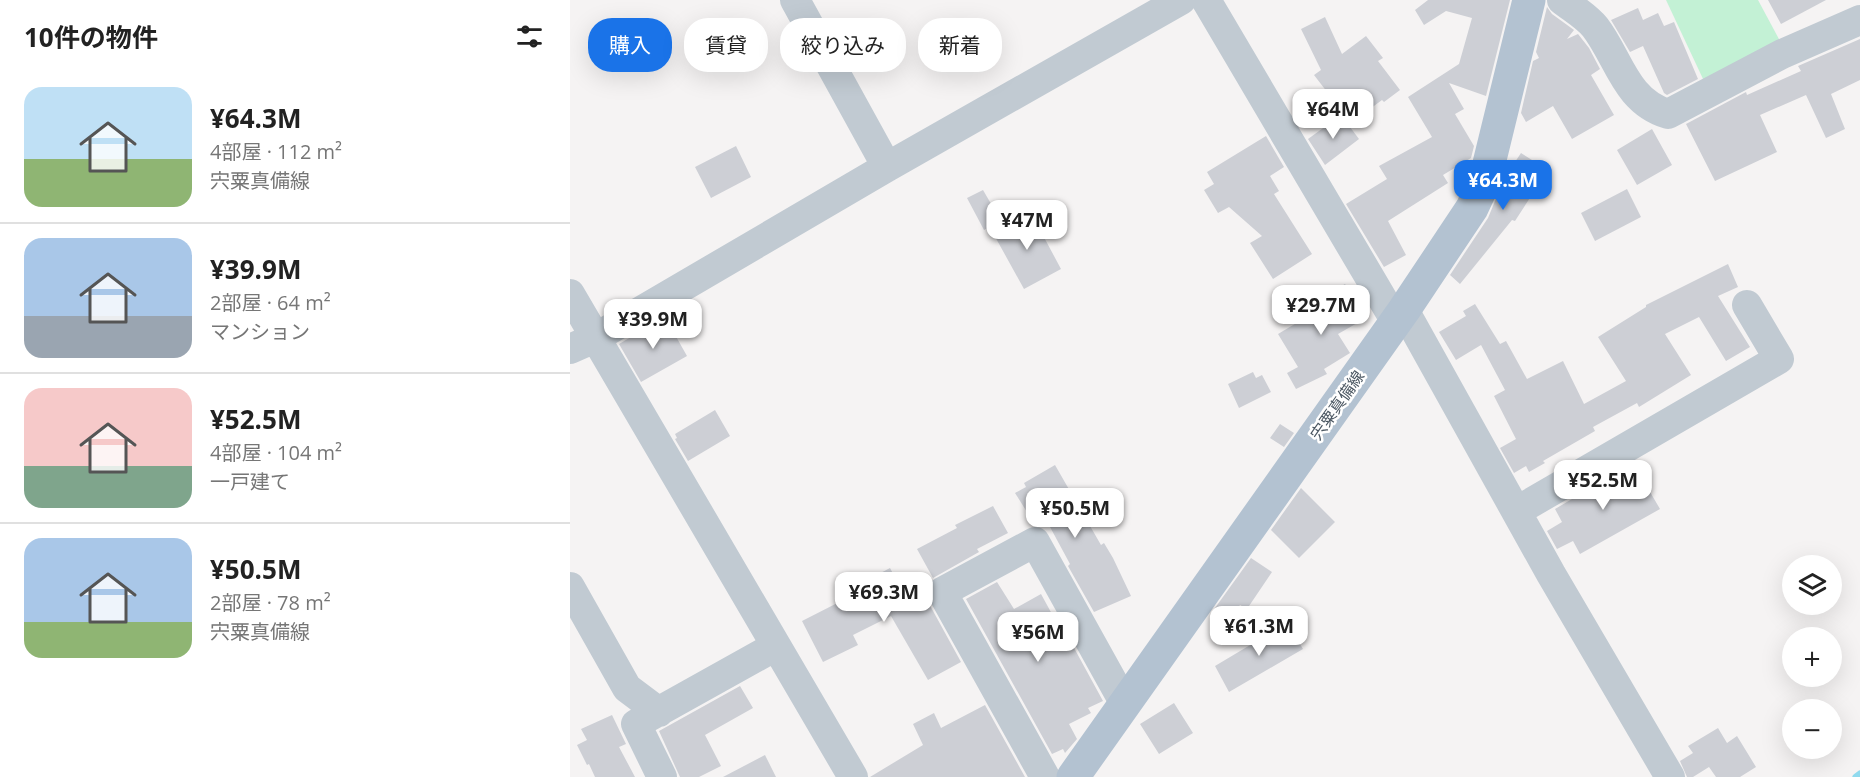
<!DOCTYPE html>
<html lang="ja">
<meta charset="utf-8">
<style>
body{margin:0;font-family:"Open Sans","Noto Sans JP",sans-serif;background:#f2f2f2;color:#222;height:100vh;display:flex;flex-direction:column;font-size:22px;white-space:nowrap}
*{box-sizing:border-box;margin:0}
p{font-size:20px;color:#767676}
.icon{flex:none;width:33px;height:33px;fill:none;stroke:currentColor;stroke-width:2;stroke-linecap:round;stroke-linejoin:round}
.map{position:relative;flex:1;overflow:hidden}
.panel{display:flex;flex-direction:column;background:#fff;width:570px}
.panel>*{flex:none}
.hud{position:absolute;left:18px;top:18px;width:570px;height:54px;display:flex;gap:12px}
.buttons{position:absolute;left:1212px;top:555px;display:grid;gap:12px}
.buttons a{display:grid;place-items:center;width:60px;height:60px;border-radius:50%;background:#fff;box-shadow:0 6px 24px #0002;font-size:30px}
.price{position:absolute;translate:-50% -51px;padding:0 14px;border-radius:12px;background:#fff;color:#222;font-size:20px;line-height:39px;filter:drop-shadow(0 2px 3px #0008)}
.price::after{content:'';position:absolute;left:50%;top:36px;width:18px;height:14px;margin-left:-9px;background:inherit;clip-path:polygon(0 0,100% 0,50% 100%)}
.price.active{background:#1a73e8;color:#fff}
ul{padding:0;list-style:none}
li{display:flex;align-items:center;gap:18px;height:150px;padding:0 24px}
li+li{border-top:2px solid #e0e0e0}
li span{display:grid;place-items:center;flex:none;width:168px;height:120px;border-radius:18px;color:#555}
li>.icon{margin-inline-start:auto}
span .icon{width:72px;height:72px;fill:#fffc;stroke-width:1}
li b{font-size:26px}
h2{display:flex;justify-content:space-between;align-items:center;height:72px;padding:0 24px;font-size:26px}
.pill{padding:0 21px;border-radius:24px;background:#fff;box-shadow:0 6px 24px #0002;font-size:21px;line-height:54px}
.pill.active{background:#1a73e8;color:#fff}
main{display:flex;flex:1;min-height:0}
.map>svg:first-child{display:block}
.green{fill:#c3f1d5}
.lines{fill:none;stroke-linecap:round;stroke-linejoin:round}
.stream{stroke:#90daee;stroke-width:7}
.building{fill:#cdcfd5}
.minor{stroke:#c1cad2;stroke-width:30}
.major{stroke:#b3c2d1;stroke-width:33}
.labels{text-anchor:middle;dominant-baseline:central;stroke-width:5;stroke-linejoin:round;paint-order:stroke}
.street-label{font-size:16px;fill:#4a5661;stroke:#fff}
</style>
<main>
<section class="panel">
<h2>10件の物件<svg class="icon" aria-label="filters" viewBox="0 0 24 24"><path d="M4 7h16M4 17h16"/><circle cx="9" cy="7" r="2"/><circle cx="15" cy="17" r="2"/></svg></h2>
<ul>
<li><span style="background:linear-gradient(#bfe0f5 60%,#8fb573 0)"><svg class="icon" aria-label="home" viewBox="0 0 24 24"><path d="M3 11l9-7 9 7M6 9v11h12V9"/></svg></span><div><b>¥64.3M</b><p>4部屋 · 112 m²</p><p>宍粟真備線</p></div></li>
<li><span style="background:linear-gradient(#a9c7e8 65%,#9aa5b1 0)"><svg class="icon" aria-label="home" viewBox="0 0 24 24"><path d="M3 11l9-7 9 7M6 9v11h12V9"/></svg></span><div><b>¥39.9M</b><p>2部屋 · 64 m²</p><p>マンション</p></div></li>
<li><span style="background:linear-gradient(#f6c9c9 65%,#7fa58c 0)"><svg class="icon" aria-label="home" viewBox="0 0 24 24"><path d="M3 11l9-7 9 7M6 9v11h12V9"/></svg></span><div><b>¥52.5M</b><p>4部屋 · 104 m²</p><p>一戸建て</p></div></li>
<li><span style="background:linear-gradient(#a9c7e8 70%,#8fb573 0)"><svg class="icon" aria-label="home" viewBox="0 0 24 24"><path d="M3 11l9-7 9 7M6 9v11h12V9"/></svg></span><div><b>¥50.5M</b><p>2部屋 · 78 m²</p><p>宍粟真備線</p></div></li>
</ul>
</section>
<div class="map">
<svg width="1290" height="777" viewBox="0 0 1290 777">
<rect width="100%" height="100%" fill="#f5f3f3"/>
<path class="green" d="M 1096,0 L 1188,0 L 1210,41 L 1134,81 Z"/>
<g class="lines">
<path class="stream" d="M 1286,777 L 1290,774"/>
</g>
<path class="building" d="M 858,0 L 940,0 L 916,96 L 879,83 L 894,109 L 885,114 L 904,146 L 901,158 L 873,175 L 878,183 L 818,221 L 836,255 L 814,267 L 776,204 L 817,179 L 809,166 L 862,137 L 838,97 L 889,64 L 902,18 L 876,11 L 854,25 L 845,10 Z
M 1198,0 L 1256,0 L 1211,24 Z
M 977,7 L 982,14 L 1004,30 L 997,39 L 1008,34 L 1019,48 L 1030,69 L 1021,75 L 1044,115 L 1002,139 L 983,106 L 956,122 L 951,113 L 963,61 L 969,58 L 966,52 Z
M 1068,8 L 1073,20 L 1088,13 L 1094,26 L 1104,22 L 1128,79 L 1097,95 L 1094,93 L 1073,46 L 1060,52 L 1041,20 Z
M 755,17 L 772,54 L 796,36 L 813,58 L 808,61 L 830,90 L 814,102 L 812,100 L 781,123 L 744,75 L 751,70 L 731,29 Z
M 1290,39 L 1290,80 L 1261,94 L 1275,129 L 1256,138 L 1236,95 L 1190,115 L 1207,152 L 1145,181 L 1116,124 L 1176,92 L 1177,95 L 1231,71 L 1228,66 Z
M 771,115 L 789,139 L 755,165 L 738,139 Z
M 1082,129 L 1102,165 L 1067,185 L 1047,150 Z
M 696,136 L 714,167 L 700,176 L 709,191 L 704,194 L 742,254 L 703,279 L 680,243 L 692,236 L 659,207 L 648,213 L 634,190 L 644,184 L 637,172 Z
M 166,146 L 181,177 L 141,198 L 125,167 Z
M 951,153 L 978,170 L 945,221 L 942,220 L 890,284 L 880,275 L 918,218 L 935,177 Z
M 1057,189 L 1071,217 L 1025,241 L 1011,213 Z
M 413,190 L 431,221 L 414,230 L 397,198 Z
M 461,213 L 491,269 L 454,289 L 423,233 Z
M 1158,264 L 1168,287 L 1148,296 L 1180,347 L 1156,361 L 1129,317 L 1095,334 L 1121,375 L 1069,407 L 1067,403 L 1023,427 L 1025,431 L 973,461 L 975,463 L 959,472 L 956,466 L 944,473 L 930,448 L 946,439 L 924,396 L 935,390 L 911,345 L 886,360 L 869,332 L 896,316 L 893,311 L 905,304 L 930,344 L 936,341 L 957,379 L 993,361 L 1014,404 L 1056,381 L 1028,337 L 1076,307 L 1076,305 Z
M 775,284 L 796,318 L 768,334 L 780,353 L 754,369 L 757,374 L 726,389 L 717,373 L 728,367 L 708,334 L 745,312 L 740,305 Z
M 95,317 L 117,356 L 71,382 L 49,344 Z
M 683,372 L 686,378 L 692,375 L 701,392 L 669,408 L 658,384 Z
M 145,410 L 160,436 L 118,461 L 105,439 L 107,438 L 105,434 Z
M 710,424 L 724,433 L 714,447 L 700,438 Z
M 485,465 L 531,545 L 534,543 L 543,558 L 561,596 L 524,612 L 498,566 L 500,564 L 473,514 L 462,520 L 445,493 L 456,487 L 454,483 Z
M 1066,468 L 1090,509 L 1010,554 L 1003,541 L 987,549 L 977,531 L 992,522 L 985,509 L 1048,472 L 1050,477 Z
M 731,488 L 765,522 L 729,558 L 701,530 Z
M 423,506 L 438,533 L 407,549 L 409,552 L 363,578 L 347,549 L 387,528 L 385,525 Z
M 681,558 L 702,572 L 677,609 L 670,605 L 661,619 L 645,608 Z
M 320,568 L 336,598 L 356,586 L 355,592 L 357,600 L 391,662 L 358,680 L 321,616 L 283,635 L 288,645 L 253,662 L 232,621 L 287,593 L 284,587 Z
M 427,582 L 444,609 L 471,594 L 494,636 L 497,635 L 533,701 L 518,708 L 521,713 L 499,724 L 507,739 L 495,753 L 493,749 L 482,754 L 396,599 Z
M 717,623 L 733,649 L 659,692 L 645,666 Z
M 170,686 L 183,708 L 135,735 L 151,766 L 129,777 L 110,777 L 89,731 Z
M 604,703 L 623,733 L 589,754 L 570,724 Z
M 415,705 L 455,777 L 300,777 L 353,745 L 343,724 L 364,713 L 371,728 Z
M 42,715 L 56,744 L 49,747 L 65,777 L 25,777 L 19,764 L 17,765 L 7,745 L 17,740 L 11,729 Z
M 1148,728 L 1157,743 L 1167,736 L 1186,767 L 1170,777 L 1146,777 L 1139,767 L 1123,777 L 1117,777 L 1110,761 L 1123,753 L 1118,746 Z
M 195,755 L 206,777 L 153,777 Z"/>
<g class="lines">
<path class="minor" d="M 225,0 L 317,167
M 636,0 L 826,322
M 992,0 C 1002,8 1016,16 1025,27 C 1049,58 1055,101 1098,114 L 1212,54 L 1290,20
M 0,294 L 283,777
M 834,310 L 981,574 L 1100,777
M 0,349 L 25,338 L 317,167 L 611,0
M 947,511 L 1209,359 L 1177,305
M 0,587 L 57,688 L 89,712
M 92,777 L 66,724 L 206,646
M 475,777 L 372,592 L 465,542 L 555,704"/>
<path class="major" d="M 503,777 L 834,310 L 902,208 L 915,180 L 959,0"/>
</g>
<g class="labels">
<g class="street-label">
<text transform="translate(767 405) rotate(-55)">宍粟真備線</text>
</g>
</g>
</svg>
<div class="buttons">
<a><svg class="icon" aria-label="layers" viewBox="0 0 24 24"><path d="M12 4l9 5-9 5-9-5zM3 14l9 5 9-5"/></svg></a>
<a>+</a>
<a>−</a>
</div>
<b class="price" style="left:763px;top:140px">¥64M</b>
<b class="price active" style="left:933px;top:211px">¥64.3M</b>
<b class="price" style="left:457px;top:251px">¥47M</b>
<b class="price" style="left:751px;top:336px">¥29.7M</b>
<b class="price" style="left:83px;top:350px">¥39.9M</b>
<b class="price" style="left:1033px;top:511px">¥52.5M</b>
<b class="price" style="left:505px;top:539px">¥50.5M</b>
<b class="price" style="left:314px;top:623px">¥69.3M</b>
<b class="price" style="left:689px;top:657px">¥61.3M</b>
<b class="price" style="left:468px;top:663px">¥56M</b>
<div class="hud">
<a class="pill active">購入</a>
<a class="pill">賃貸</a>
<a class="pill">絞り込み</a>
<a class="pill">新着</a>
</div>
</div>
</main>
